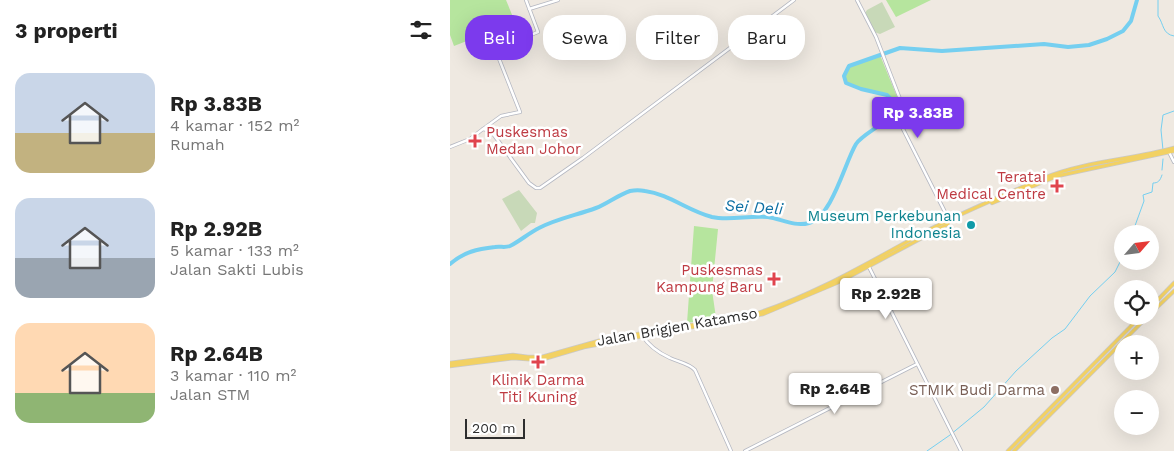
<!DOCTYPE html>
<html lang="id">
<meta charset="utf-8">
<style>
body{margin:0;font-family:"Work Sans",sans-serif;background:#f6f6f6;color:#222;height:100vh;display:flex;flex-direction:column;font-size:19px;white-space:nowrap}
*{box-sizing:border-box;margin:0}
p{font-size:16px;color:#767676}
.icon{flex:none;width:28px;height:28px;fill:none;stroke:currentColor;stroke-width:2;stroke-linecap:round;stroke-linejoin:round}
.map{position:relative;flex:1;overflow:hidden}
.drawer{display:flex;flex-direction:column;background:#fff;width:450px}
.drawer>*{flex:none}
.guide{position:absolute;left:15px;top:15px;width:475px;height:45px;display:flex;gap:10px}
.needle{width:32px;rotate:62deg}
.fabs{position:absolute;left:664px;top:225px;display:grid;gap:10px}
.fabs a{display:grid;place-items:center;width:45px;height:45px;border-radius:50%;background:#fff;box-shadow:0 5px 20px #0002;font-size:25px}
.scale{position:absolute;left:15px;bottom:12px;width:60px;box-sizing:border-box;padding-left:5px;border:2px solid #2e2e2e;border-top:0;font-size:14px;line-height:18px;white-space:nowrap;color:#2e2e2e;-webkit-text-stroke:4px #fff;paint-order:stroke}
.price{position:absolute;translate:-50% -42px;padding:0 11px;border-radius:5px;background:#fff;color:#222;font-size:16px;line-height:32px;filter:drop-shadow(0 1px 2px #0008)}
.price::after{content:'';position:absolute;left:50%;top:30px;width:15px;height:11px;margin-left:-8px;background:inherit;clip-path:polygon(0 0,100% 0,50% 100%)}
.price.on{background:#7c3aed;color:#fff}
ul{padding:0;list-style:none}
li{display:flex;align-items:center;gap:15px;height:125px;padding:0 15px}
li span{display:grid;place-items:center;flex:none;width:140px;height:100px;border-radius:15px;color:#555}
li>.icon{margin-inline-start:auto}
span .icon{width:60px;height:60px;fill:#fffc;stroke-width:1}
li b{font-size:21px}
h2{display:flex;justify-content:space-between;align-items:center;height:60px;padding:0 15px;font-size:21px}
.tag{padding:0 18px;border-radius:20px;background:#fff;box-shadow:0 5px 20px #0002;font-size:18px;line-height:45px}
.tag.on{background:#7c3aed;color:#fff}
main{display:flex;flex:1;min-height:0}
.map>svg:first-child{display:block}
.green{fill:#b6e59e}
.cemetery{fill:#c8d9b8}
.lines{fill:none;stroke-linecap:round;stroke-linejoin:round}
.stream{stroke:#75cff0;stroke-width:1}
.river{stroke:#75cff0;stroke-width:4}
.tertiary-casing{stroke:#b4b7c1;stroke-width:4}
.secondary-casing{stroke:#b4b7c1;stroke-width:4}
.primary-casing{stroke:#c9c9c9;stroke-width:4.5}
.tertiary{stroke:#fff;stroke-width:2.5}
.secondary{stroke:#fff;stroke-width:2.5}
.primary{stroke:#f2d163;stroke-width:3}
.health-dot{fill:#e0444e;stroke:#fff;stroke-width:2}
.culture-dot{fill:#0f9aa8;stroke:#fff;stroke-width:2}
.education-dot{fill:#8d6e63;stroke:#fff;stroke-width:2}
.labels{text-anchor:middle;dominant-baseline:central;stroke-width:5;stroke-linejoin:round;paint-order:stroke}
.health-label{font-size:15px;fill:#be3a42;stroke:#fff;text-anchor:end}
.culture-label{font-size:15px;fill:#0d838f;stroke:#fff;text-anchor:end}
.street-label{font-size:15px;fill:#2e2e2e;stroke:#fff}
.education-label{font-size:15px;fill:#785e54;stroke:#fff;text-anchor:end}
.water-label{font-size:16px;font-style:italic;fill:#0d6fa3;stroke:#fff}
</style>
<main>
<section class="drawer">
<h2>3 properti<svg class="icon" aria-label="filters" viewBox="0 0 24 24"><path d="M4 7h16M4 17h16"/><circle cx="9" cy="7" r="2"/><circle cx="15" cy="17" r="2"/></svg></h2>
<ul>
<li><span style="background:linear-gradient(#c9d6e8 60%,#c2b280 0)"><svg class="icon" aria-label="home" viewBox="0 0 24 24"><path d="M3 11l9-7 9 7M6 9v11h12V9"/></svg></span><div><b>Rp 3.83B</b><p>4 kamar · 152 m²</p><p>Rumah</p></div></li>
<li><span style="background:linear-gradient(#c9d6e8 60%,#9aa5b1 0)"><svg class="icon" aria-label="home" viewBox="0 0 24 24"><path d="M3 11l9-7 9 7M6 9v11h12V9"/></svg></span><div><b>Rp 2.92B</b><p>5 kamar · 133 m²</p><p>Jalan Sakti Lubis</p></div></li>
<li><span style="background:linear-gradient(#ffd9b3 70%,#8fb573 0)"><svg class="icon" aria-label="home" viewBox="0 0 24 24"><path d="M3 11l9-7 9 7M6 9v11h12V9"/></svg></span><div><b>Rp 2.64B</b><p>3 kamar · 110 m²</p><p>Jalan STM</p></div></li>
</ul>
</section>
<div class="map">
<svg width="724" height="451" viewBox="0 0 724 451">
<rect width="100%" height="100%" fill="#efe9e1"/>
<path class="green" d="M 0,0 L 56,0 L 65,22 L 4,46 L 0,35 Z
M 436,0 L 481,0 L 446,17 Z
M 430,55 L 452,109 L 443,108 C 442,86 410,92 396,83 L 394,76 L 399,66 Z
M 244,226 L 268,229 L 262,290 L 266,318 L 237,323 Z"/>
<path class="cemetery" d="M 432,2 L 445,27 L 430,34 L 424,32 L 415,13 L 417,10 Z
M 69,190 L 87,213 L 85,223 L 81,223 L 71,231 L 52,199 Z"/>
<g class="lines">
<path class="stream" d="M 708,0 L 708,16 C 714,24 712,34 724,36
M 713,150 L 711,130 L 713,115 L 724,111
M 712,170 L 713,159
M 682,234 L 694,201 L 693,195 L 702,192 L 703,183 C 708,183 710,181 712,175
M 477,451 L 500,435 L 534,407 L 566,371 L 602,338 L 615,329 L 640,296 L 665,272 L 672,258"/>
<path class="river" d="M 0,264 C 14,252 27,249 45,247 C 50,246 55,248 60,246 C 70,241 79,233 89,228 C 106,219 127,215 146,208 C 157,204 168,195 180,191 C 185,190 190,190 195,191 C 219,194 238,211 262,217 C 280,221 299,215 318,217 C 331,219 345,227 359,223 C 382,217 395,162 406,144 C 416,129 460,116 437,95 L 411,89 L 396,83 L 394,76 L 399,66 L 450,48 L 492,51 L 594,44 L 618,47 L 639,45 L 657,39 L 673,31 L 681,21 L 687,0"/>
<defs>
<path id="tertiary" d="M 79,9 L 108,0
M 33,129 L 51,116 L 70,112 L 46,51 L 47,49 L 88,32 L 76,0
M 419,267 L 511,451
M 192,335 C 198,345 209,353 220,358 C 228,362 238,363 245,370 L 281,451
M 295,451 L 467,364"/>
<path id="secondary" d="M 407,0 L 426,37 L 450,99 L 454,113 L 451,125 L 499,220
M 0,147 L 20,139 L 33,129 L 41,131 L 79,183 L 86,188 L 90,188 L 133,158 L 344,0
M 719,152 L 724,162"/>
<path id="primary" d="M 542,203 L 607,176 L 724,151
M 700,308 L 724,283
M 700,314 L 724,291
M 0,363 L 63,355 L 78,357 L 92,357 L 152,340 L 302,315 C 363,296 418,263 473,233 C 512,212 554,195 594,178 C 636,161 681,160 724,148
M 0,366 L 63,358 L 90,360 L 134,347 L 313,314 L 391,281 L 498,224
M 558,451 L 691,316
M 564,451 L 698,316"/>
</defs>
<use href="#tertiary" class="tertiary-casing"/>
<use href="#secondary" class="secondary-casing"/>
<use href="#primary" class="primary-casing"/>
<use href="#tertiary" class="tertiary"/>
<use href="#secondary" class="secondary"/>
<use href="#primary" class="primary"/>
</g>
<g class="health-dot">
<path d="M22.5 133.5h5v5h5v5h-5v5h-5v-5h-5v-5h5z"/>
<path d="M604.5 178.5h5v5h5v5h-5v5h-5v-5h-5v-5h5z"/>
<path d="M321.5 271.5h5v5h5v5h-5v5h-5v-5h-5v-5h5z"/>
<path d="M85.5 354.5h5v5h5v5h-5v5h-5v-5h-5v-5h5z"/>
</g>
<circle class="culture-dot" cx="521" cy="225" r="5"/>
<circle class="education-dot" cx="605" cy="390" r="5"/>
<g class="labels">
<g class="health-label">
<text x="36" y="132" text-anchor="start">Puskesmas<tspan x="36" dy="17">Medan Johor</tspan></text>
<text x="596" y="177">Teratai<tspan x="596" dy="17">Medical Centre</tspan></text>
<text x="313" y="270">Puskesmas<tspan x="313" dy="17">Kampung Baru</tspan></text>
<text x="88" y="380" text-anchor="middle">Klinik Darma<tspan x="88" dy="17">Titi Kuning</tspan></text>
</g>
<g class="culture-label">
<text x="511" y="216">Museum Perkebunan<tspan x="511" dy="17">Indonesia</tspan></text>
</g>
<g class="street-label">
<text transform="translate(227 327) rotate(-10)">Jalan Brigjen Katamso</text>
</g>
<g class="education-label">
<text x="595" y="390">STMIK Budi Darma</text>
</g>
<g class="water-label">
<text transform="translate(304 207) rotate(4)">Sei Deli</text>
</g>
</g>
</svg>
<div class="fabs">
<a><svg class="needle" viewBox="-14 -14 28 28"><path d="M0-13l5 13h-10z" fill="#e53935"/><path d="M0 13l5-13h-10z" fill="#767676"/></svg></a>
<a><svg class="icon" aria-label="locate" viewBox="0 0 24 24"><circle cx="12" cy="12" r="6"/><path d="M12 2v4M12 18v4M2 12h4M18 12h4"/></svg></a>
<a>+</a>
<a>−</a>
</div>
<div class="scale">200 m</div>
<b class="price on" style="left:468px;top:139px">Rp 3.83B</b>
<b class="price" style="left:436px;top:320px">Rp 2.92B</b>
<b class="price" style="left:385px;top:415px">Rp 2.64B</b>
<div class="guide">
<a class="tag on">Beli</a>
<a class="tag">Sewa</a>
<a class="tag">Filter</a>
<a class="tag">Baru</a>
</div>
</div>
</main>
